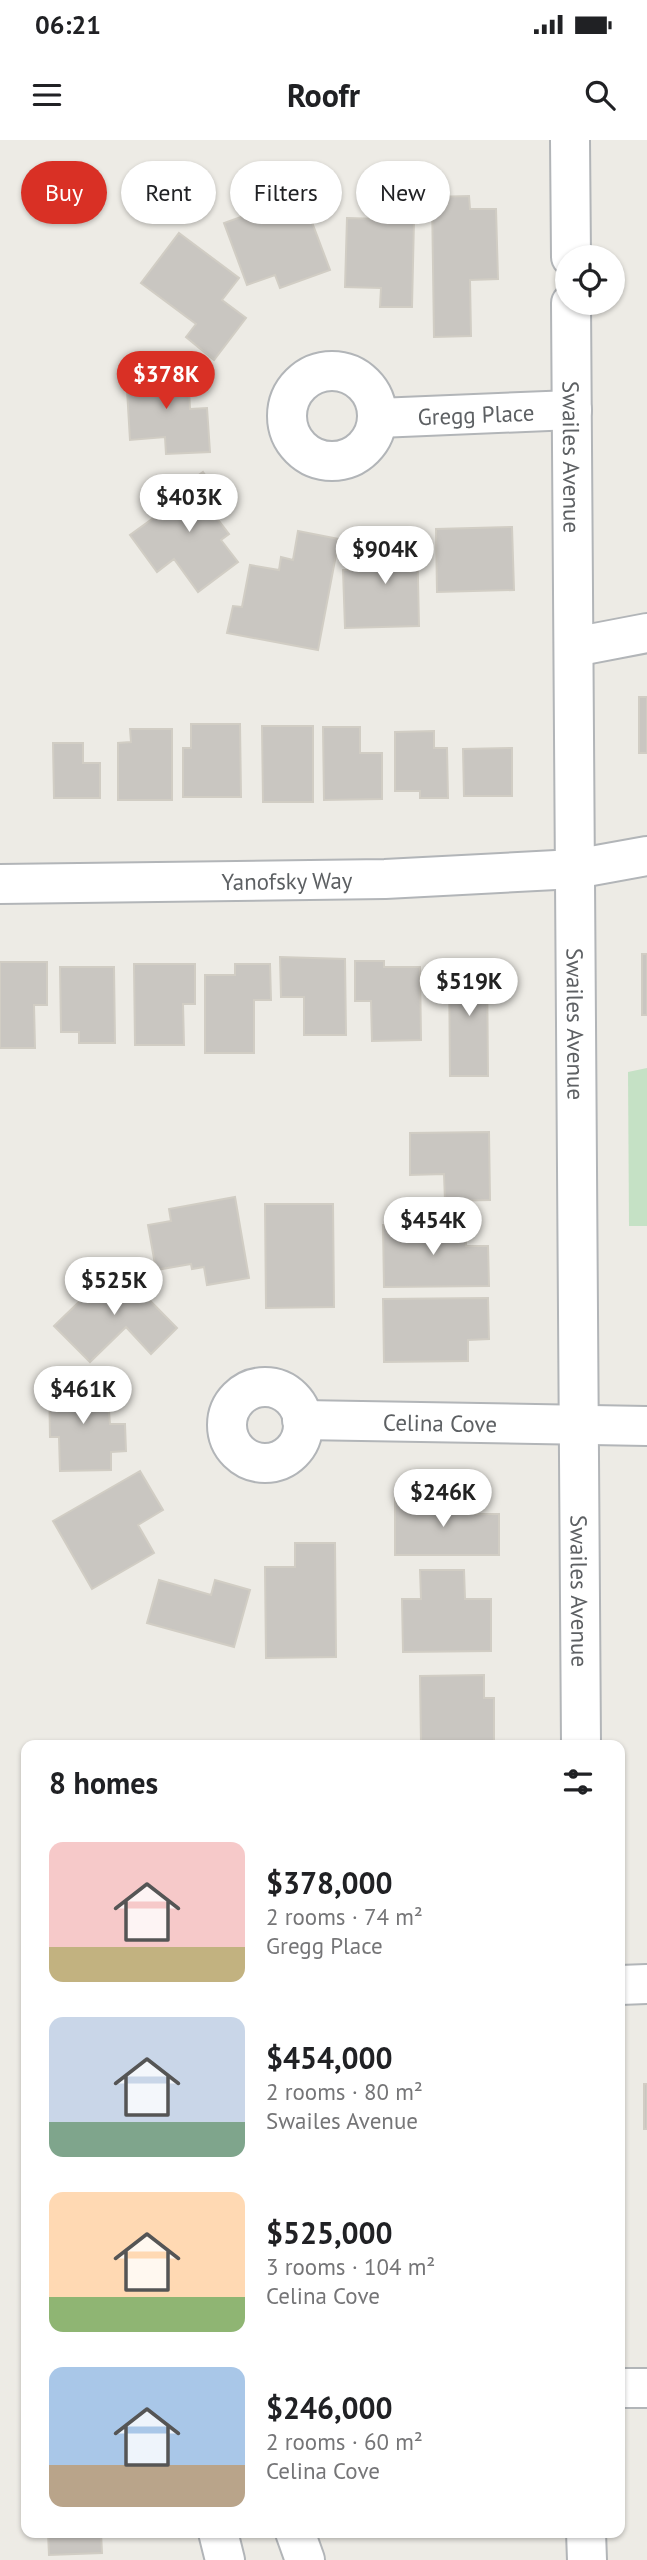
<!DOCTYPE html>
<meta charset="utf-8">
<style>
body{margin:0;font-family:"PT Sans",sans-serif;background:#f6f6f6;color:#202124;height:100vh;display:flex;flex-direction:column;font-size:26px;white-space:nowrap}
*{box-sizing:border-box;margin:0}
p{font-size:23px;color:#757577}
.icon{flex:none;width:38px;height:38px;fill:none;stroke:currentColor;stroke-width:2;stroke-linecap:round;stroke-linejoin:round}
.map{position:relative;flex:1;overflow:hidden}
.panel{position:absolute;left:21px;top:1600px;width:604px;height:798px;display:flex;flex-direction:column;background:#fff;border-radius:14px;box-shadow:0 2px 5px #0004}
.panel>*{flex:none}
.banner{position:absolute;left:21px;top:21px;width:606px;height:63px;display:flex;gap:14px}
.controls{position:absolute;left:555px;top:105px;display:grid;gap:14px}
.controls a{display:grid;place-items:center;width:70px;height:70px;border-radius:50%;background:#fff;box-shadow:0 2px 5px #0004;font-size:35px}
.price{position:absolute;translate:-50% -60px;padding:0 16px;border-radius:24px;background:#fff;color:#222;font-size:23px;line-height:46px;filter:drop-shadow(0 2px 4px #0008)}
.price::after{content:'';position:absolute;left:50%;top:42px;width:21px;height:16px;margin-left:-10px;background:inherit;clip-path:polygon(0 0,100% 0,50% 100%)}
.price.selected{background:#d93025;color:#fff}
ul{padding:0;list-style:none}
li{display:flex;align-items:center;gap:21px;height:175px;padding:0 28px}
li span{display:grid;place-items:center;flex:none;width:196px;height:140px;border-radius:14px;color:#555}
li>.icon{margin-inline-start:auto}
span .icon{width:84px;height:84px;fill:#fffc;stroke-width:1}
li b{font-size:30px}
h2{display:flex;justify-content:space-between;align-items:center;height:84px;padding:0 28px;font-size:30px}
.tag{padding:0 24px;border-radius:32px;background:#fff;box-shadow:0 2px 5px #0004;font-size:24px;line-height:63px}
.tag.selected{background:#d93025;color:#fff}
.status{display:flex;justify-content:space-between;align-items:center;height:49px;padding:0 35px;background:#fff;direction:ltr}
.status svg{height:19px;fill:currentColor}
header{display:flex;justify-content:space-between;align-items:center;height:91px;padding:0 28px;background:#fff;font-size:32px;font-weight:700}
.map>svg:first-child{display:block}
.green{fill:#c5e1c5}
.building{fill:#c9c6c1;stroke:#d1cdc4;stroke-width:2}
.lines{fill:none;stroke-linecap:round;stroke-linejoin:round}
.minor-casing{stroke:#b2b5b8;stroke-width:42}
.minor{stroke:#fff;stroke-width:38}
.labels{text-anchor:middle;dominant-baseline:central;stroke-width:5;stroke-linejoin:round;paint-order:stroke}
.street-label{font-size:23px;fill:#5d6063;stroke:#fff}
</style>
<div class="status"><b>06:21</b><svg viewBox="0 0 49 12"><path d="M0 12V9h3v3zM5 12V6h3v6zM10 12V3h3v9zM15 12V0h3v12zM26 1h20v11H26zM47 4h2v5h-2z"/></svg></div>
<header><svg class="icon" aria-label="menu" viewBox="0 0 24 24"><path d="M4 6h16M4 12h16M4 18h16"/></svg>Roofr<svg class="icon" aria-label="search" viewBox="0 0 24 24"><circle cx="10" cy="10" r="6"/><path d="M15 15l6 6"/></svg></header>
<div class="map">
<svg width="647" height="2420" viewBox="0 0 647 2420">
<rect width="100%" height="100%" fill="#edebe5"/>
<path class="green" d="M 647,928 L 647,1086 L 629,1086 L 628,932 Z"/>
<path class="building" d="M 298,45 L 330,130 L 280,148 L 275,135 L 247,145 L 224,83 L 252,73 L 248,63 Z
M 469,56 L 470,69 L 496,69 L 498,139 L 470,140 L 471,196 L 434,197 L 432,57 Z
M 347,78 L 414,80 L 412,167 L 380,167 L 381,148 L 345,147 Z
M 179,93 L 239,138 L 222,160 L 246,178 L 214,220 L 186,197 L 196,184 L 141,143 Z
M 188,229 L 190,269 L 207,268 L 210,312 L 166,314 L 165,297 L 130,300 L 126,233 Z
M 203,332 L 229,367 L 216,377 L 229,394 L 221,400 L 238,422 L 198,452 L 174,419 L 157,432 L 130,395 L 170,366 L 165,360 Z
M 512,387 L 514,450 L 437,452 L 436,389 Z
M 298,391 L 339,399 L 318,510 L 227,493 L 233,466 L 242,467 L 250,425 L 279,430 L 281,417 L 293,420 Z
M 376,394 L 417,394 L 419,486 L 345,488 L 343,430 L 377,429 Z
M 639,557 L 647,557 L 647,613 L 639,613 Z
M 191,584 L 240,584 L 241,657 L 183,657 L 183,608 L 191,608 Z
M 262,586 L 313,586 L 313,662 L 263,662 Z
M 323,587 L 360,587 L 360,613 L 382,613 L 382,659 L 324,660 Z
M 130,589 L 172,589 L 172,660 L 118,660 L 118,603 L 131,602 Z
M 434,591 L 434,608 L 447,608 L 448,658 L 420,658 L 420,651 L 395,651 L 395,592 Z
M 53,603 L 83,603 L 83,623 L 100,623 L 100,658 L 54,658 Z
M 512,608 L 512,656 L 464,656 L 463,609 Z
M 642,814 L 647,814 L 647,875 L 642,875 Z
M 280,817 L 345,819 L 346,895 L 304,895 L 304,857 L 281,857 Z
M 487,819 L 488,936 L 450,936 L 449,820 Z
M 355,821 L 384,821 L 384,827 L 420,827 L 421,900 L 372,901 L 371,861 L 355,861 Z
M 0,822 L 47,822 L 47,865 L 34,865 L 35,908 L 0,908 Z
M 134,824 L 195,824 L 195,864 L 183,864 L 184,905 L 135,905 Z
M 235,824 L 270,824 L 271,860 L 254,860 L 254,913 L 205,913 L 205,835 L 235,835 Z
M 60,827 L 114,827 L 115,903 L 79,903 L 79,892 L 61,892 Z
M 489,992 L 490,1060 L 445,1061 L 444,1034 L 410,1035 L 410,993 Z
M 235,1057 L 249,1138 L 207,1145 L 204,1127 L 192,1129 L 191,1124 L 156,1130 L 148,1085 L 171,1081 L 169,1069 Z
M 265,1064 L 333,1064 L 334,1167 L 266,1168 Z
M 466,1084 L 466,1106 L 488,1106 L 489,1146 L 384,1147 L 383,1085 Z
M 116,1126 L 177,1188 L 151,1214 L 126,1187 L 90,1222 L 54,1186 Z
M 488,1158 L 489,1199 L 468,1200 L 468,1221 L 384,1222 L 383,1159 Z
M 101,1238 L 102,1271 L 109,1271 L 110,1284 L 125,1284 L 126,1311 L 111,1312 L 111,1330 L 60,1331 L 59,1297 L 50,1297 L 49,1240 Z
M 140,1331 L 163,1370 L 138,1385 L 154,1413 L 92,1449 L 53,1381 Z
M 395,1358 L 454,1358 L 454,1374 L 499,1374 L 499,1415 L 395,1415 Z
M 295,1403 L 335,1403 L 336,1517 L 266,1518 L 265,1427 L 295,1427 Z
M 420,1430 L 464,1430 L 465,1459 L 491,1459 L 491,1511 L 403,1512 L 402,1459 L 421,1459 Z
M 159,1440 L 211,1455 L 215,1440 L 250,1450 L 234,1507 L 147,1483 Z
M 484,1535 L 484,1558 L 494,1558 L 494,1605 L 421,1604 L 420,1536 Z
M 644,1944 L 647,1944 L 647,1989 L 644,1989 Z
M 48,2392 L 101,2392 L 102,2413 L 49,2415 Z"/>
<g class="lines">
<defs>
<g id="minor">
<path d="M 570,0 L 571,117"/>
<path id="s1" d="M 571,163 L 581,1605"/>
<circle cx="332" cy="276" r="45"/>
<path id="s2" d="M 378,278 L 572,270"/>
<path d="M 574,507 L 647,493"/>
<path id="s3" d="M 0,744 L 385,739 L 575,729 L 647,716"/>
<circle cx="265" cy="1285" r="38"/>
<path id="s4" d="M 302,1280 L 647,1286"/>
<path d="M 620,1845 L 647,1844"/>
<path d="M 620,2248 L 647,2248"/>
<path d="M 218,2392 L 225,2420"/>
<path d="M 295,2392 L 305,2420"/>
<path d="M 586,2392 L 587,2420"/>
</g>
</defs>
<use href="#minor" class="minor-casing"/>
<use href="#minor" class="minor"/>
</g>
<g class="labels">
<g class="street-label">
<text stroke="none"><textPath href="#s2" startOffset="98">Gregg Place</textPath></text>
<text stroke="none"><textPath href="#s1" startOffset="154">Swailes Avenue</textPath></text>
<text stroke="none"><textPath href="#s3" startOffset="287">Yanofsky Way</textPath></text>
<text stroke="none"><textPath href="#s1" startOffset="721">Swailes Avenue</textPath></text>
<text stroke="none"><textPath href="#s4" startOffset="138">Celina Cove</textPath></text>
<text stroke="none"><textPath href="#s1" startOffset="1288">Swailes Avenue</textPath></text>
</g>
</g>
</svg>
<div class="controls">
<a><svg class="icon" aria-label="locate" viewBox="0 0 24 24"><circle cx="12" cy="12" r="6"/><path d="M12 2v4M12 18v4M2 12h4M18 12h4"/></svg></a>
</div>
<b class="price selected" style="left:166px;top:271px">$378K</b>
<b class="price" style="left:189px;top:394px">$403K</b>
<b class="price" style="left:385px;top:446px">$904K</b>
<b class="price" style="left:469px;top:878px">$519K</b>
<b class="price" style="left:433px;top:1117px">$454K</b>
<b class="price" style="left:114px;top:1177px">$525K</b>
<b class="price" style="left:83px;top:1286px">$461K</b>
<b class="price" style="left:443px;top:1389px">$246K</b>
<div class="banner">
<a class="tag selected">Buy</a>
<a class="tag">Rent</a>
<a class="tag">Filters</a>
<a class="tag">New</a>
</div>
<section class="panel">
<h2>8 homes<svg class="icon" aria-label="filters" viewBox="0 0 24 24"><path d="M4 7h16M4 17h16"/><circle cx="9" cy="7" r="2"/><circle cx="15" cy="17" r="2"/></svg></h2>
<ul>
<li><span style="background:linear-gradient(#f6c9c9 75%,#c2b280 0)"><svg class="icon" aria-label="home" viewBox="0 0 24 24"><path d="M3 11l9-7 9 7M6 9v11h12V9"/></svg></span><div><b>$378,000</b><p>2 rooms · 74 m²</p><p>Gregg Place</p></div></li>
<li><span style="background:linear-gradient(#c9d6e8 75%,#7fa58c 0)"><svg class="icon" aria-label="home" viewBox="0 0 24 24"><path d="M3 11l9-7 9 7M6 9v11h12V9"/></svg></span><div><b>$454,000</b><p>2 rooms · 80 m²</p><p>Swailes Avenue</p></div></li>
<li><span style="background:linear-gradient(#ffd9b3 75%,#8fb573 0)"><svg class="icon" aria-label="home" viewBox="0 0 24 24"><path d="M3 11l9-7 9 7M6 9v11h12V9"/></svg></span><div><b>$525,000</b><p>3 rooms · 104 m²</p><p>Celina Cove</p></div></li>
<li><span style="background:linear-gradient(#a9c7e8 70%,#b9a48a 0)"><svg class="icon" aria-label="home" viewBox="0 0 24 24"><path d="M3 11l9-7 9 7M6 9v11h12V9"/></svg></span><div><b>$246,000</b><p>2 rooms · 60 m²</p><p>Celina Cove</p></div></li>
</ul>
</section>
</div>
